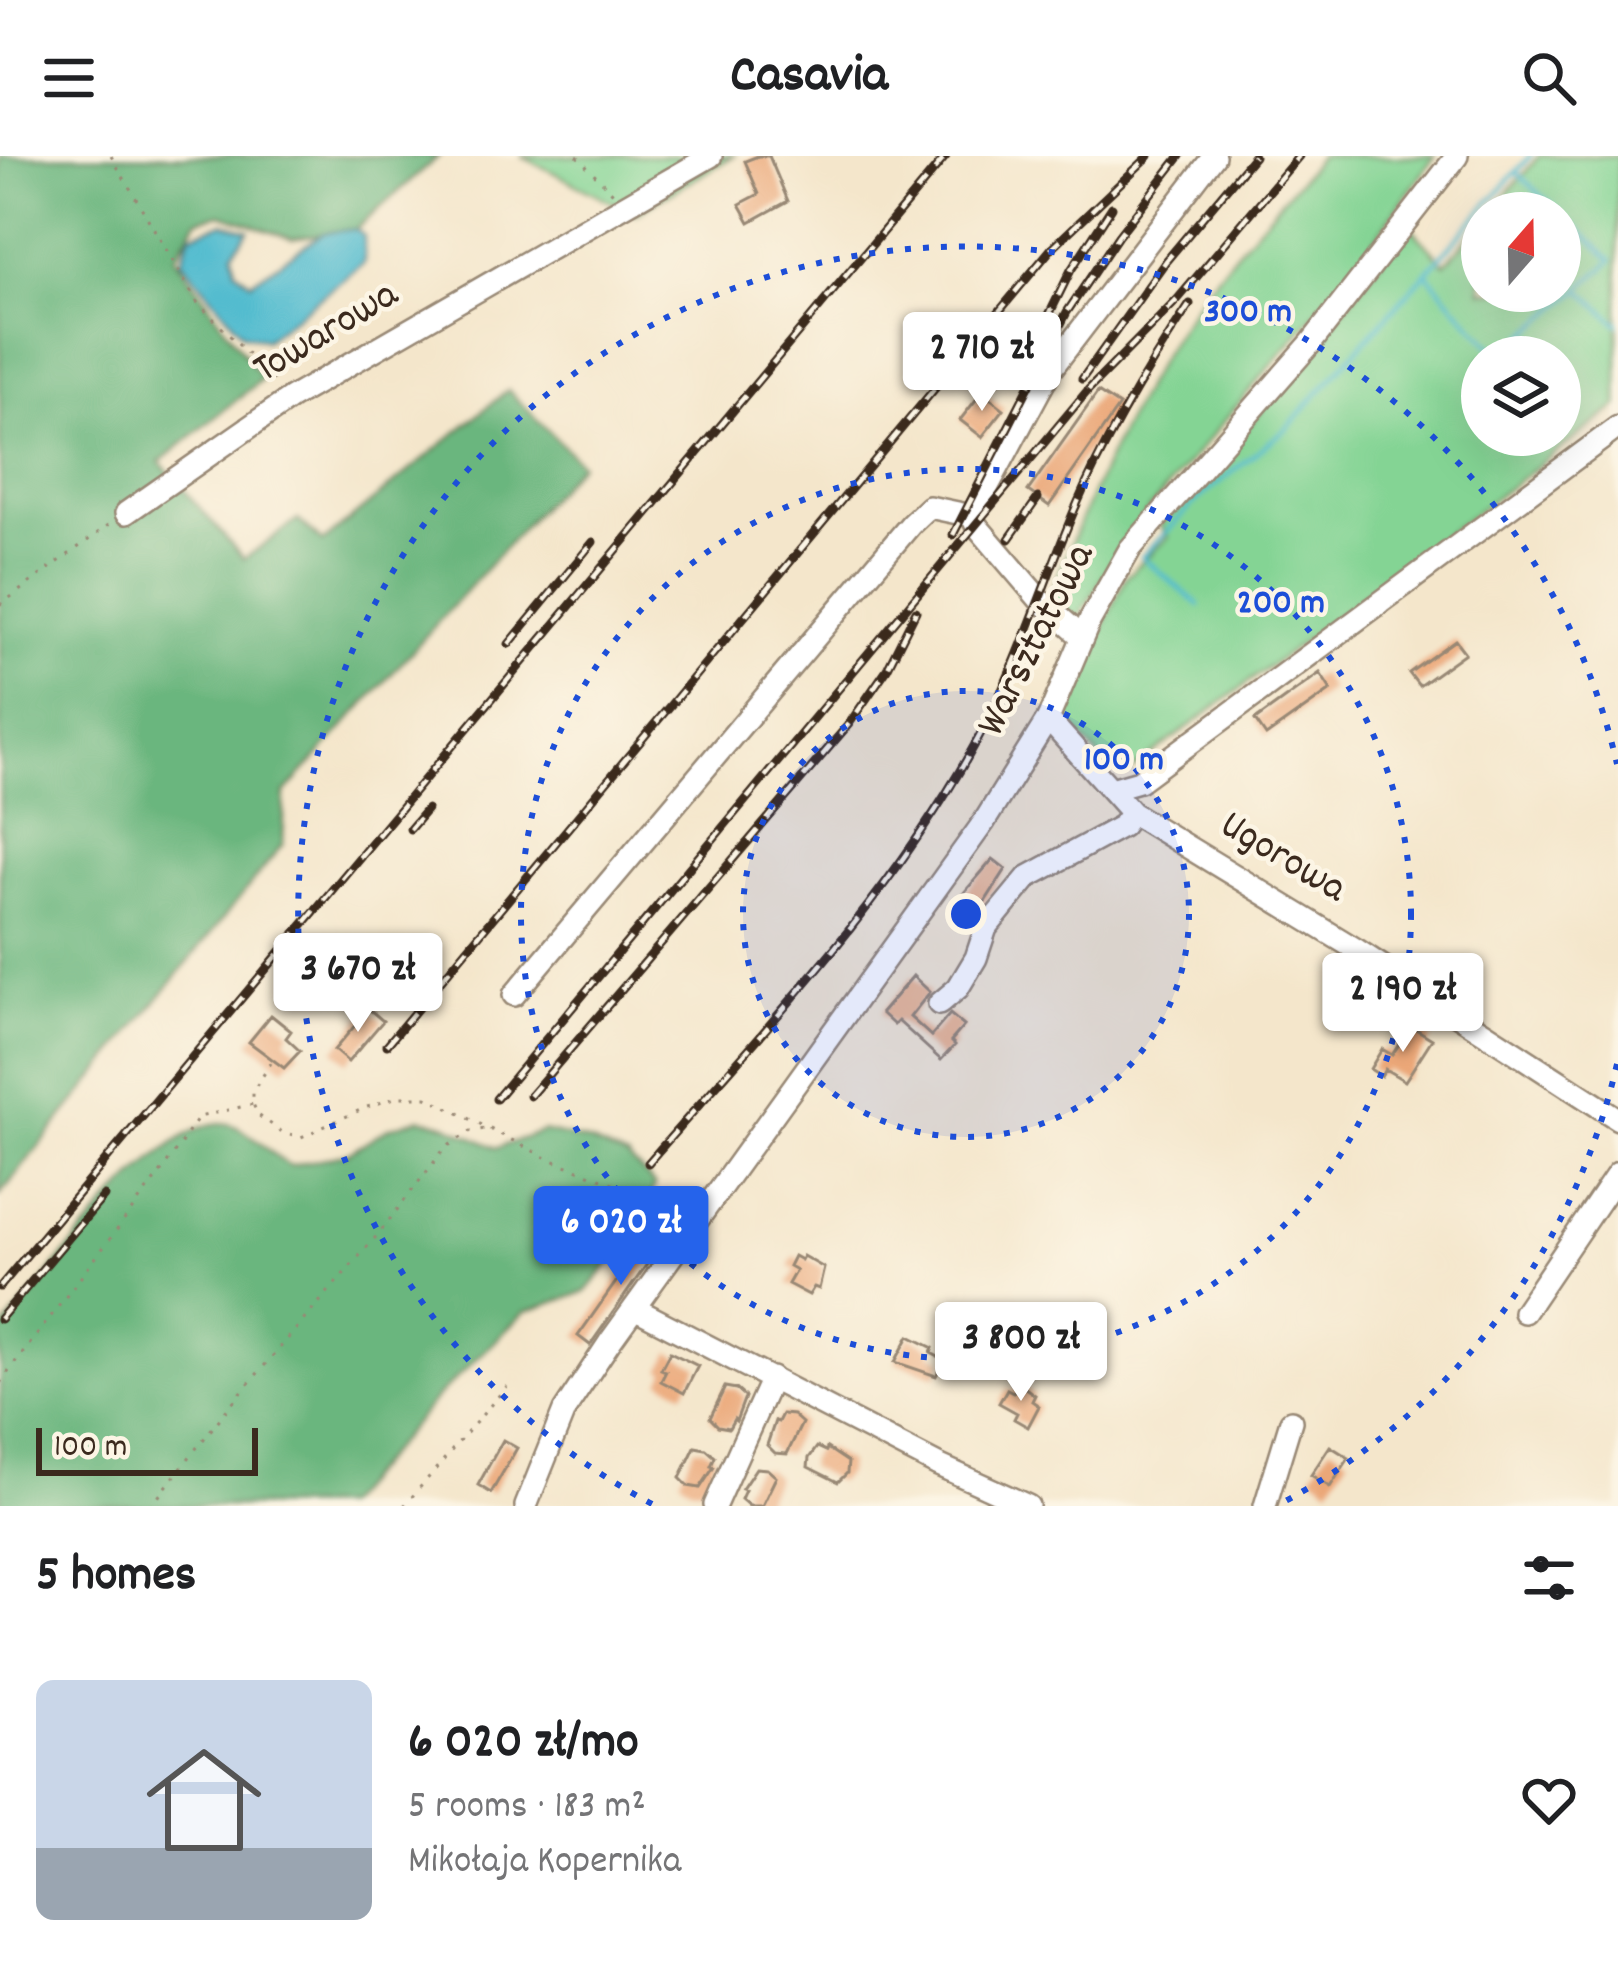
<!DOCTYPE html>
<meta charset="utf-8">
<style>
body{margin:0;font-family:Dekko,sans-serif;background:#f2f2f2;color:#202124;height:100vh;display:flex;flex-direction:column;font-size:45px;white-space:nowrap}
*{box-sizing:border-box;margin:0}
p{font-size:39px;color:#757577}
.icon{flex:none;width:66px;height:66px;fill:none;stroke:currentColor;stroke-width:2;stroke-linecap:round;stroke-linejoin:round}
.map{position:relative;height:1350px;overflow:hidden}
.drawer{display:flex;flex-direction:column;background:#fff;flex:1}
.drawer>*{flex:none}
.needle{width:78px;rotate:20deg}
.controls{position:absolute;left:1461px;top:36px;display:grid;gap:24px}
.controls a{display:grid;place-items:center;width:120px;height:120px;border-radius:50%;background:#fff;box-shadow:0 12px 48px #0002;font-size:60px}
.scale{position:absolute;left:36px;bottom:30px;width:222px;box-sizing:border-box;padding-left:12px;border:6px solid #3b2a1e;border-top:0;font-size:33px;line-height:42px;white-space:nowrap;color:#3b2a1e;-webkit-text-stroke:9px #fcf5e5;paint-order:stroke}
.price{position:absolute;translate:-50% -102px;padding:0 27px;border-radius:12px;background:#fff;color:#222;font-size:39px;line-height:78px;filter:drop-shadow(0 3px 6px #0008)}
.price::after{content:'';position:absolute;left:50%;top:72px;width:36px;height:27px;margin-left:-18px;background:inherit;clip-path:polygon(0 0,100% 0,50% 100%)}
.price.current{background:#2563eb;color:#fff}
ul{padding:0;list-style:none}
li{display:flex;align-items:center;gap:36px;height:300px;padding:0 36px}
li+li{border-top:3px solid #e0e0e0}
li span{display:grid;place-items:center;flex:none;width:336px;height:240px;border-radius:18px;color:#555}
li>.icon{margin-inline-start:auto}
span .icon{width:144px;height:144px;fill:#fffc;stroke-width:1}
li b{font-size:51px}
h2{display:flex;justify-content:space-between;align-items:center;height:144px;padding:0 36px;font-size:51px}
header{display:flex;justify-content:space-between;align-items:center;height:156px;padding:0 36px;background:#fff;font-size:54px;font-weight:700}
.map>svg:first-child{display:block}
.green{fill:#84d494;stroke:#607f59;stroke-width:3;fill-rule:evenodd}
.forest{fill:#6bb67e;stroke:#53704e;stroke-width:3}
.water{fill:#52bccf;stroke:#467376;stroke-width:3}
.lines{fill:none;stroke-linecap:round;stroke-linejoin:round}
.stream{stroke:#52bccf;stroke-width:4.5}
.building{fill:#eba778}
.minor-casing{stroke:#988874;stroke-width:26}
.path{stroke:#988874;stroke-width:3;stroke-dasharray:3 9;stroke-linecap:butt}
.minor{stroke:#fff;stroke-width:21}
.rail-casing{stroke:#3b2a1e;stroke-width:9}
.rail{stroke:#fcf5e5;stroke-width:4.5;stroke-dasharray:14;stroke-linecap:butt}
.ring{fill:none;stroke:#1d4ed8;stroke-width:6;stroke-dasharray:6 12}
.labels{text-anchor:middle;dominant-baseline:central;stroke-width:9;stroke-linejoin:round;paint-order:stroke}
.street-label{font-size:42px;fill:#3b2a1e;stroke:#fcf5e5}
.centre{fill:#1d4ed8;stroke:#fcf5e5;stroke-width:6}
.ring-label{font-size:36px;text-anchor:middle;font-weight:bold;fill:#1d4ed8;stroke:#fcf5e5;stroke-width:9;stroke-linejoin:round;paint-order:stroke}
</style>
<header><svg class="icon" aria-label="menu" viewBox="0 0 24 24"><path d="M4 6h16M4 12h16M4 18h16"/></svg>Casavia<svg class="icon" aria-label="search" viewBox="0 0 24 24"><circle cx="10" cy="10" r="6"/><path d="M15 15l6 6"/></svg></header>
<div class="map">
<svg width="1618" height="1350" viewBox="0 0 1618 1350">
<rect width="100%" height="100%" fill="#fcf5e5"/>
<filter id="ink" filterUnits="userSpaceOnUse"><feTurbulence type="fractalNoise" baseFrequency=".00833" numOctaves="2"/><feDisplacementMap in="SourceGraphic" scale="24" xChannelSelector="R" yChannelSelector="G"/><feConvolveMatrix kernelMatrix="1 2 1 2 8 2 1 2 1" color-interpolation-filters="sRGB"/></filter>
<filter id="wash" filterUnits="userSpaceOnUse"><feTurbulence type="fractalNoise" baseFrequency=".004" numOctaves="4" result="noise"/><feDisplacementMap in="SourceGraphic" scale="48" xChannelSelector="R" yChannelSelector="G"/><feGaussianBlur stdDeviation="2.7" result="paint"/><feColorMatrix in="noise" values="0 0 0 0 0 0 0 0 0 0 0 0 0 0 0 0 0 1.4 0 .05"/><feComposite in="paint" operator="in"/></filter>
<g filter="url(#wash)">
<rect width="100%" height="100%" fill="#f4e6cb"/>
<path class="green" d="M 521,0 L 733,0 L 635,58 Z
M 1320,0 L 1435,0 L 1361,103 L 1131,375 L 1078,463 L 1048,444 C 1088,343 1129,246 1190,156 C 1228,101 1277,51 1320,0 Z
M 1539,0 L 1618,0 L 1618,250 L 1130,615 L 1105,608 L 1063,561 L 1126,421 L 1168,381 L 1160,369 C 1249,273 1331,174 1408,68 L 1445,108 L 1482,66 L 1482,135 L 1560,135 L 1560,57 L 1490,57 ZM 1482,201 L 1560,201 L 1560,279 L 1482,279 Z"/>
<path class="forest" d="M 0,0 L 439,0 L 356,73 L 292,82 L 221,58 L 197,64 L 175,101 L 262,223 L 160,306 L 244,403 L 298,364 L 323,386 L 508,234 L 580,307 L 285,637 L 283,688 L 0,1039 Z
M 420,962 L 445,968 L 497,992 L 543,975 L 587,985 L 628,1002 L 655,1029 L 633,1080 L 586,1136 L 525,1156 L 438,1240 L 342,1350 L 0,1350 L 0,1178 C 43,1128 156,970 220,967 C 244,966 268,998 291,1010 L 348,997 L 388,972 Z"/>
<path class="water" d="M 223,67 L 249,74 L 233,96 L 236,114 L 251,126 L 323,77 L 356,73 L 364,80 L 364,107 L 265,184 L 243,178 L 181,104 L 191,78 Z"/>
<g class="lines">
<path class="stream" d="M 1530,0 L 1516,16 L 1612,104 L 1580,133 L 1618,168
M 1518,185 L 1578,135
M 1501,201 L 1426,117 L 1516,16
M 1199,449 L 1142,401 L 1197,344 L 1286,273 L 1426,117"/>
</g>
<g id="blocks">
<path class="building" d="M 758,0 L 769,0 L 788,45 L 750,66 L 740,48 L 759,38 L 745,5 Z
M 982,236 L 1004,253 L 982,281 L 960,264 Z
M 1098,236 L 1119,250 L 1049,350 L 1028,335 Z
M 1455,484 L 1465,497 L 1419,530 L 1409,517 Z
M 1320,517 L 1331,534 L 1266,580 L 1255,564 Z
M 993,703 L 1006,713 L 981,752 L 962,739 Z
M 913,820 L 930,836 L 910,861 L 931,880 L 950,858 L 964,870 L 951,885 L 955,889 L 941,904 L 898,865 L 894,869 L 881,857 Z
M 369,853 L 383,865 L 348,906 L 334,894 Z
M 271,859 L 291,875 L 286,882 L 300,895 L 284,912 L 249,886 Z
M 1411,870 L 1432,883 L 1405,925 L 1385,913 L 1381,920 L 1370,913 L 1382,893 L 1392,899 Z
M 652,1075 L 664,1084 L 590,1189 L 578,1180 Z
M 794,1100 L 801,1104 L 803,1100 L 824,1112 L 819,1133 L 814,1131 L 809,1139 L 788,1128 L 796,1114 L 789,1110 Z
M 909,1180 L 933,1192 L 931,1197 L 944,1204 L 936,1220 L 895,1206 Z
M 670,1196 L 698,1210 L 684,1237 L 661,1225 L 666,1215 L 661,1213 Z
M 1021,1229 L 1035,1239 L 1032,1245 L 1039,1250 L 1028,1271 L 1014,1263 L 1017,1257 L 999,1247 L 1007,1233 L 1013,1236 Z
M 725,1231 L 736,1233 L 745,1241 L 736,1265 L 734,1263 L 729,1272 L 718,1270 L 710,1262 Z
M 782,1258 L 793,1259 L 802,1267 L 787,1298 L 775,1297 L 767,1289 L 775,1265 L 778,1266 Z
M 503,1284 L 517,1292 L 491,1337 L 478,1329 Z
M 1330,1290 L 1349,1302 L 1330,1331 L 1311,1319 Z
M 695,1291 L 706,1293 L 715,1301 L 711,1310 L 714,1311 L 700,1332 L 688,1330 L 680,1322 Z
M 817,1291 L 826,1295 L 827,1292 L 848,1306 L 847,1317 L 838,1326 L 808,1311 L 809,1302 Z
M 756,1312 L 767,1313 L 776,1321 L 762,1350 L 749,1350 L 741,1343 L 745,1334 L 742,1333 Z"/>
</g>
</g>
<g filter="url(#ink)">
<use href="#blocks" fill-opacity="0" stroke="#988874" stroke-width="3"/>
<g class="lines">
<defs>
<path id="minor" d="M 126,357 L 291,242 L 711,0
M 1082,481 L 1040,444 L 976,369 L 972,360 L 1051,213 L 1214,0
M 1048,563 L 1132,657 L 1357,794 L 1618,963
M 1111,633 L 1139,625 L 1618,271
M 514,839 L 911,368 L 929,351 L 972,360
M 939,848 L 958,832 L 976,802 L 986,772 L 1028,721 L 1122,670 L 1132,657
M 634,1152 L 938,1309 L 1028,1350
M 1524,1156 L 1618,1017
M 715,1349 L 772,1222
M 526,1350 L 564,1255 L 609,1187 L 984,666 L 1048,563 L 1090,464 L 1130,393 L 1311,187 L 1457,0
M 1265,1350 L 1291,1265"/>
</defs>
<use href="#minor" class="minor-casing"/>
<path class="path" d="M 111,0 L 197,146 L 278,229
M 577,0 L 613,37
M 0,449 L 110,368
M 271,907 L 253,935 L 253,948 L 258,959 L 282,976 L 301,981 L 367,951 L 398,941 L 427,941 L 547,1002 L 639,1037 L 672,1065
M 0,1227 L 161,1016 L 199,961 L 253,948
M 151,1350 L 232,1247 L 380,1076 L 445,992 L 471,975 L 486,973
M 404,1350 L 507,1230"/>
<use href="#minor" class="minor"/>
<defs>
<path id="rail" d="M 1046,165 L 1071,114 L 1112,51
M 1082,223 L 1166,105 L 1254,0
M 953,379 L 1067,156 L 1118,80 L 1180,0
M 1009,383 L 1038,342
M 509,488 L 593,386
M 410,673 L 427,653
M 387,889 L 1052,92 L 1149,0
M 530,940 L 849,568 L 887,513 L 916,455
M 496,943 L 1089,233 L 1177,144 L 1299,0
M 648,1007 C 764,874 888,746 974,590 C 1016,515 1041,434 1074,355 C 1105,282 1146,214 1190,148
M 0,1131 L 946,0
M 0,1163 L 104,1040"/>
</defs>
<use href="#rail" class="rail-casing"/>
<use href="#rail" class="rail"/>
</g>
</g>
<circle cx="966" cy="758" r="223" fill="#1d4ed8" fill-opacity=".12"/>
<g class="ring">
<circle cx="966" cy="758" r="223"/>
<circle cx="966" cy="758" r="445"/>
<path d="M1617 908A668 668 0 0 1 1280 1348M652 1348A668 668 0 1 1 1617 608"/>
</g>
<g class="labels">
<g class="street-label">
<text transform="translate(327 178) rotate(-31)">Towarowa</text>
<text transform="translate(1038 485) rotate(-63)">Warsztatowa</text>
<text transform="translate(1282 703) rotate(31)">Ugorowa</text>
</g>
</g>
<circle cx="966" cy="758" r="18" class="centre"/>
<g class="ring-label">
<text x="1248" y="165">300 m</text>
<text x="1281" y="456">200 m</text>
<text x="1124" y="613">100 m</text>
</g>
</svg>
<div class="controls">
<a><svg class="needle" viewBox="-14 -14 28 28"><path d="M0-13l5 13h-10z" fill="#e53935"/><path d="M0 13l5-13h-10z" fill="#757577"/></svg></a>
<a><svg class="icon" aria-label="layers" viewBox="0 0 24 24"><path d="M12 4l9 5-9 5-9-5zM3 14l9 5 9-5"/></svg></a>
</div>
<div class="scale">100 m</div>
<b class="price" style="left:982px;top:258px">2 710 zł</b>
<b class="price" style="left:358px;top:879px">3 670 zł</b>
<b class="price" style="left:1403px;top:899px">2 190 zł</b>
<b class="price current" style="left:621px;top:1132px">6 020 zł</b>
<b class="price" style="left:1021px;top:1248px">3 800 zł</b>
</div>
<section class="drawer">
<h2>5 homes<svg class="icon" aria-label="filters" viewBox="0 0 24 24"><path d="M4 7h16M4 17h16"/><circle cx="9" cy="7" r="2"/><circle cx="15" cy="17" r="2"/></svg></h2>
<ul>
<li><span style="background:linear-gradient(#c9d6e8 70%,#9aa5b1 0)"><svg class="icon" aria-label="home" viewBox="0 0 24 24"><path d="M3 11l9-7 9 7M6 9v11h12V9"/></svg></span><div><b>6 020 zł/mo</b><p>5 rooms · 183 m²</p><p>Mikołaja Kopernika</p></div><svg class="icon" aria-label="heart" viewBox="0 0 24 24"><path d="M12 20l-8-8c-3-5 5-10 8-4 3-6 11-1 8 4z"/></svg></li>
</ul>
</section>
